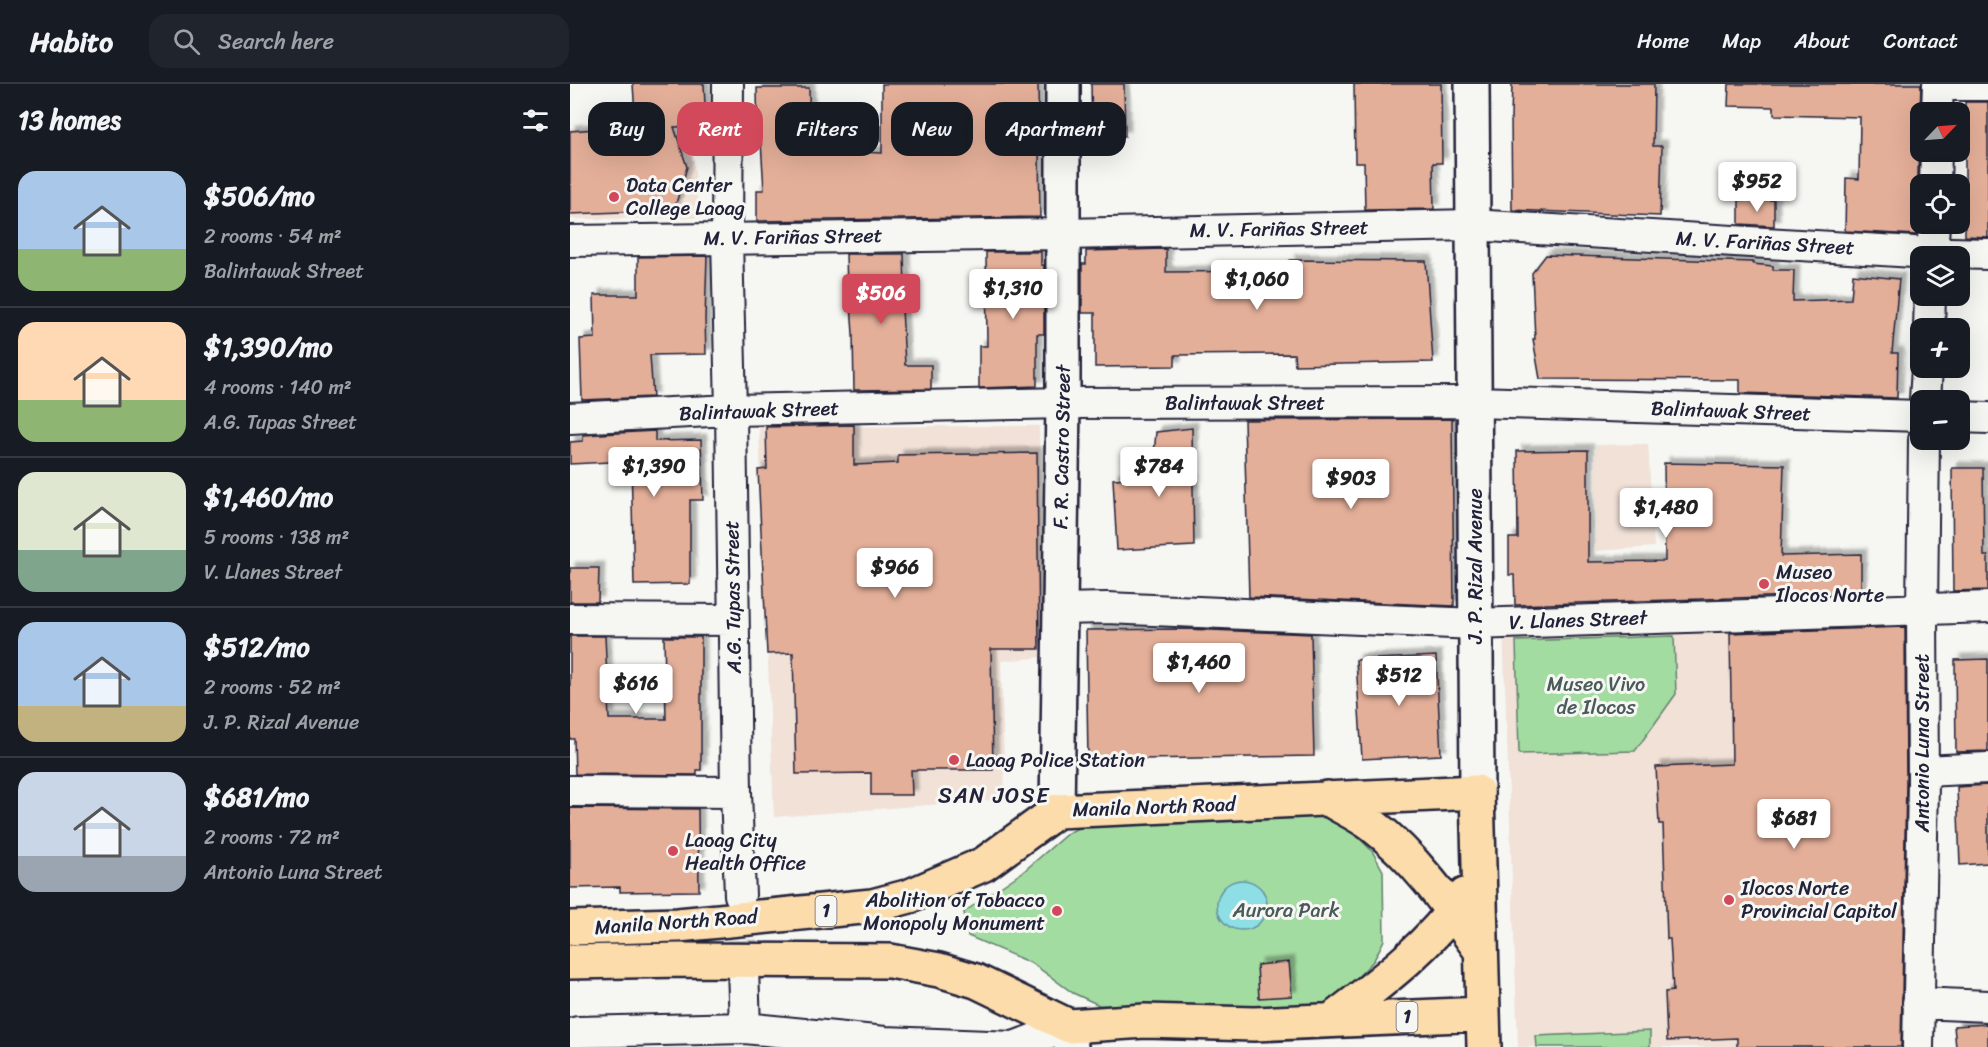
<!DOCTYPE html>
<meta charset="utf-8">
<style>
body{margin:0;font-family:Sriracha,sans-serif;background:#20242c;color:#f1f3f6;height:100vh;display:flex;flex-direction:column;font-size:22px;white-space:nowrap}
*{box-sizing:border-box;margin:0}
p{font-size:20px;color:#9ea1a6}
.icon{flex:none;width:33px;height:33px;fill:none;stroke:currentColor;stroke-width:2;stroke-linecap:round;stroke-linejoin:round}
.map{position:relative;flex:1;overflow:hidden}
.sheet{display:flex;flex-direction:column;background:#171b24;width:570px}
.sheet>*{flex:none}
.hud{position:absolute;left:18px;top:18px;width:570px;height:54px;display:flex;gap:12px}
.needle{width:39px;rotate:65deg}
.buttons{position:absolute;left:1340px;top:18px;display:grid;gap:12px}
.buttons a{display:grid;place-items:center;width:60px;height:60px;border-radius:12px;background:#171b24;box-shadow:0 6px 24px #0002;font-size:30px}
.price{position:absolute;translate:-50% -51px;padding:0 14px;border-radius:6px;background:#fff;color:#222;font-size:20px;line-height:39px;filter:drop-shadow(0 2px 3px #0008)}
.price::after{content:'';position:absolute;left:50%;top:36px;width:18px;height:14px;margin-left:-9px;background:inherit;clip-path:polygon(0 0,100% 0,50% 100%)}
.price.current{background:#d1495b;color:#fff}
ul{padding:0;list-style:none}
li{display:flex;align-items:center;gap:18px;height:150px;padding:0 18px}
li+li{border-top:2px solid #363941}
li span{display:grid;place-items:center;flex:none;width:168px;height:120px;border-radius:18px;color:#555}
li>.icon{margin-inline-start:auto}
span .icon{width:72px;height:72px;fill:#fffc;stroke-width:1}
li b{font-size:26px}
h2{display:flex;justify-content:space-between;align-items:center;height:72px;padding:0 18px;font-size:26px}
.pill{padding:0 21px;border-radius:18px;background:#171b24;box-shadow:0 6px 24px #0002;font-size:21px;line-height:54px}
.pill.current{background:#d1495b;color:#fff}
header{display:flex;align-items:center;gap:36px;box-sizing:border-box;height:84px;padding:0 30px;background:#171b24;border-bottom:2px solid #363941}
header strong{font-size:28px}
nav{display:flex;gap:33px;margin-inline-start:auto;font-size:21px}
.search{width:420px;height:54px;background:#20242c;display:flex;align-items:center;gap:15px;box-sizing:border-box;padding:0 21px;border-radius:18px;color:#9ea1a6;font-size:22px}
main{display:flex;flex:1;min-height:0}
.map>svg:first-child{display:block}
.built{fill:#f1e1d7}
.green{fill:#a3dca1;stroke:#627f6e;stroke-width:1.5}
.water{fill:#8ddfe5;stroke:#6293a1;stroke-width:1.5}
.building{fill:#e4af99;stroke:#22223b;stroke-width:1.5;filter:url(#shadow)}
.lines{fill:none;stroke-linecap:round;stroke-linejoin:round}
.minor-tunnel{stroke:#cccccd;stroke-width:30;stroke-dasharray:30 15;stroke-linecap:butt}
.minor-casing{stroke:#22223b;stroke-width:34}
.secondary-casing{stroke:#22223b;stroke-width:38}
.trunk-casing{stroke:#22223b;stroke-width:38}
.minor{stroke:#f6f6f2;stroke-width:30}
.secondary{stroke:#f6f6f2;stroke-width:33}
.trunk{stroke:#fddcac;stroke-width:33}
.poi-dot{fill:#d1495b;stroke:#f6f6f2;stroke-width:2}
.labels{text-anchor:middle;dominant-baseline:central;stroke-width:6;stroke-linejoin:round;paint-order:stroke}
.shield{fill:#f6f6f2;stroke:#626272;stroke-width:1.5}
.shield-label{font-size:18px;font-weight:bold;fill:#22223b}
.poi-label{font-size:20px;fill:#22223b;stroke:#f6f6f2;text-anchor:start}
.street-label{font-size:20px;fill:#22223b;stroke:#f6f6f2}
.park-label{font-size:20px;fill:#495a5a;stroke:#f6f6f2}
.quarter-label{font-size:22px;letter-spacing:1.5px;fill:#22223b;stroke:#f6f6f2}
</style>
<header>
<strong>Habito</strong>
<div class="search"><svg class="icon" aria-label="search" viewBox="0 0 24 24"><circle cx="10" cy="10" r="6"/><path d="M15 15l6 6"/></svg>Search here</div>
<nav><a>Home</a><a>Map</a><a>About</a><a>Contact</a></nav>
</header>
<main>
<section class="sheet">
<h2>13 homes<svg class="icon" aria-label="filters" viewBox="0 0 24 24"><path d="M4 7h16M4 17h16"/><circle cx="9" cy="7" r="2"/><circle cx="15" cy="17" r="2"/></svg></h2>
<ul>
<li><span style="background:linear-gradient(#a9c7e8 65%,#8fb573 0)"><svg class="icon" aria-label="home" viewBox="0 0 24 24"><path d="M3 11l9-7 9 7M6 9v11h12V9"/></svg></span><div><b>$506/mo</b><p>2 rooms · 54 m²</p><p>Balintawak Street</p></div></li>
<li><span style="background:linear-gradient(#ffd9b3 65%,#8fb573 0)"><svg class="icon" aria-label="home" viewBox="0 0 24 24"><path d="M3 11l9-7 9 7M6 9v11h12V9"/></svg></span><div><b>$1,390/mo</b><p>4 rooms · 140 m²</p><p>A.G. Tupas Street</p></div></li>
<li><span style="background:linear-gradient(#dfe7d0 65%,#7fa58c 0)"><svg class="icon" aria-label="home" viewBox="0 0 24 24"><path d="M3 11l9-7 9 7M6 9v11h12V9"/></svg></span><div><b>$1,460/mo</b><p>5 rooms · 138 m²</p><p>V. Llanes Street</p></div></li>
<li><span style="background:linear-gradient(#a9c7e8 70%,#c2b280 0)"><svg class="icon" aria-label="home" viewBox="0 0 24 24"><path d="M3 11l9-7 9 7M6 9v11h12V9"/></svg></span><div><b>$512/mo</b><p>2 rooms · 52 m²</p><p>J. P. Rizal Avenue</p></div></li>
<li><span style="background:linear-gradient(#c9d6e8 70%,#9aa5b1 0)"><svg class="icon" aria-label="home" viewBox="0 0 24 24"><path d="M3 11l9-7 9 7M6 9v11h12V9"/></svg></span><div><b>$681/mo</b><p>2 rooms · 72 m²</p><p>Antonio Luna Street</p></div></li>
</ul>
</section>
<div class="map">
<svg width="1418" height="963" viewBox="0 0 1418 963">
<defs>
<filter id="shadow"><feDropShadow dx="5.5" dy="-5.5" stdDeviation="1.5" flood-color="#0004"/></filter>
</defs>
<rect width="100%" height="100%" fill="#f6f6f2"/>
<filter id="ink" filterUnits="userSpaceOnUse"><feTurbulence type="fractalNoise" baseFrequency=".0167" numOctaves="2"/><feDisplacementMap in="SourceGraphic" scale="12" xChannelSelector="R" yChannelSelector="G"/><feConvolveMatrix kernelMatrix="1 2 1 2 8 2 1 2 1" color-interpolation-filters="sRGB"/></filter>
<g filter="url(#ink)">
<path class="built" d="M 0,44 L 120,47 L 130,134 L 0,135 Z
M 469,342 L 473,573 L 431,577 L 435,715 L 204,733 L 189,343 Z
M 1078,360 L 1084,463 L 1026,467 L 1026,361 Z
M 1338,543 L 1343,963 L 948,963 L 933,544 Z"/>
<path class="green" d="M 1104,552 L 1106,610 L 1065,667 L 949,670 L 946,557 Z
M 752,727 L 785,750 L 802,767 L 813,787 L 814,856 L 804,876 L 769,913 L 743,923 L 529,921 L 503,909 L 463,880 L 398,852 L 394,828 L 454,787 L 498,749 L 525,737 Z
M 1080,947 L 1080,963 L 967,963 L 966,952 Z"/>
<path class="water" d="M647 821a25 25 0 1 1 50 0a25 25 0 1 1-50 0Z"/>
<path class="building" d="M 63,0 L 134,0 L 136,42 L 104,43 L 117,83 L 104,126 L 0,130 L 0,47 L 26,45 L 66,47 Z
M 312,0 L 468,0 L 470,133 L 187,137 L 187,106 L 194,106 L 191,58 L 188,58 L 187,4 L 239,4 L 240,66 L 312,69 Z
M 521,0 L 554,0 L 555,52 L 522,52 Z
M 784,0 L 871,0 L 872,79 L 863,79 L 864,125 L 795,126 L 794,79 L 785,79 Z
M 942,0 L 1084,0 L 1083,62 L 1092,62 L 1090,132 L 942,126 L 941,33 Z
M 1159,0 L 1351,0 L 1346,151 L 1275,147 L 1276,94 L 1289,95 L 1290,33 L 1204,31 L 1204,23 L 1158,22 Z
M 1395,18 L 1418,18 L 1418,153 L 1395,152 Z
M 1169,116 L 1204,116 L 1204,142 L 1169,140 Z
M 596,165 L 596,188 L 721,187 L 720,176 L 856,177 L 863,278 L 725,281 L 724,270 L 605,271 L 605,282 L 525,283 L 525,229 L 512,229 L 512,180 L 516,180 L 516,167 Z
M 416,168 L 471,168 L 471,181 L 474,181 L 474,250 L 467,250 L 467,302 L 409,304 L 409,262 L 417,262 Z
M 276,170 L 334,170 L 335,205 L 331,205 L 335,281 L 361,281 L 361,305 L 284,306 L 283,250 L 280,206 L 277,206 Z
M 976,171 L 1183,178 L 1183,180 L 1203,182 L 1203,186 L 1224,186 L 1223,217 L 1281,215 L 1283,190 L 1329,195 L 1322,269 L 1328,269 L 1327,314 L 1170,309 L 1170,296 L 970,295 L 963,255 L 965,255 L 962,189 Z
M 137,172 L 135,235 L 136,270 L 80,271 L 83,313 L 12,316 L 10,255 L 25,254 L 24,211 L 68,211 L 68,173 Z
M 882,335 L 884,522 L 679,513 L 674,336 Z
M 284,341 L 284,381 L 328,379 L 328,371 L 467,369 L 469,565 L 421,565 L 423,686 L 341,686 L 342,711 L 301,711 L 301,689 L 226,690 L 223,569 L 197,570 L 188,386 L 197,385 L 196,343 Z
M 622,344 L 624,462 L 547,466 L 543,395 L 582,393 L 586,348 Z
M 85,347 L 85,357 L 131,356 L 133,416 L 120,416 L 120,500 L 64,501 L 61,377 L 0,380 L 0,358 L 13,357 L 13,351 Z
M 1018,366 L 1018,478 L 1095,477 L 1094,379 L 1214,381 L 1211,472 L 1291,470 L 1291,510 L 945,521 L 944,491 L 939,491 L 939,454 L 948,454 L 947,367 Z
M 1382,384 L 1413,384 L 1414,472 L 1418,472 L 1418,506 L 1383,507 Z
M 0,484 L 29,484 L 28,518 L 0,518 Z
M 1335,543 L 1336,699 L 1331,963 L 1167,963 L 1167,954 L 1097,957 L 1095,908 L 1103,907 L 1100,855 L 1097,855 L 1093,740 L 1089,740 L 1086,683 L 1162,680 L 1160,549 Z
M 615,545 L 741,550 L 744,672 L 518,676 L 516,546 Z
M 0,552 L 35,552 L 39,635 L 96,635 L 94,553 L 131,553 L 131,686 L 127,686 L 127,691 L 5,690 L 4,655 L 0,655 Z
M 866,572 L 871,671 L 792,675 L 786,576 Z
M 1418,575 L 1418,667 L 1386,668 L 1385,576 Z
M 1418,701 L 1418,779 L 1390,781 L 1387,703 Z
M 0,724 L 128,725 L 129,807 L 50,808 L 50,803 L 0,804 Z
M 719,878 L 722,912 L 689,914 L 687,881 Z
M 1418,940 L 1418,963 L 1386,963 L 1384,942 Z"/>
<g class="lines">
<path class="minor-tunnel" d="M 170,811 L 173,883"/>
<defs>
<path id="minor" d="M 158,0 L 157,154 L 161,326 L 166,708 L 170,811
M 1368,1 L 1418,1
M 1367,28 L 1368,0
M 1365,100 L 1366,68
M 0,157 L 494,150 L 902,141 L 1344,168 L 1418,170
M 1362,172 L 1364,140
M 1359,244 L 1360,212
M 1355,316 L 1357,284
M 1389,333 L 1418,334
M 0,334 L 161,326 L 493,319 L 905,318 L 1350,332
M 490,525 L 537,524 L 905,540 L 1418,523
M 0,535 L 163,536
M 1353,687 L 1418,684
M 0,707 L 166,708
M 173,883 L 175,944
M 1348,919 L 1418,922
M 0,950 L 8,948 L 175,944 L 315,958 L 444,963 L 499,942
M 1348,963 L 1353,699 L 1352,526 L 1354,356"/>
<path id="secondary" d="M 902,0 L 907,708
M 487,727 L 493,319 L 493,0
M 499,942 L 501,963"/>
<path id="trunk" d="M 757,714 C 771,723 787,730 801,740 C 846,774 879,822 911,867
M 0,844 L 108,841 L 302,822 L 340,812 L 414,780 L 487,727 L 907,708 L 914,963
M 0,878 L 112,876 L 320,877 L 369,886 L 406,897 L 499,942 L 575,937 L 684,940 L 913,930
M 762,936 C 810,899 860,862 895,811"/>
</defs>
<use href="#minor" class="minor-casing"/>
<use href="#secondary" class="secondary-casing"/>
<use href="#trunk" class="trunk-casing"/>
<use href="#minor" class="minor"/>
<use href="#secondary" class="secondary"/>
<use href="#trunk" class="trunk"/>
</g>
</g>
<g class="poi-dot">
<circle cx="44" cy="113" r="6"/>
<circle cx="1194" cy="500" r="6"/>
<circle cx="384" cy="676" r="6"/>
<circle cx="103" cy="767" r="6"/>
<circle cx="1159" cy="816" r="6"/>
<circle cx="487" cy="827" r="6"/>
</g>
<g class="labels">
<g class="shield">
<rect x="245.5" y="812" width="21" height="30" rx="4.5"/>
<rect x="826.5" y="918" width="21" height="30" rx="4.5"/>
</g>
<g class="shield-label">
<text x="256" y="827">1</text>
<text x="837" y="933">1</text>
</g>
<g class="poi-label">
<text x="56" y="101">Data Center<tspan x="56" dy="23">College Laoag</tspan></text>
<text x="1206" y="488">Museo<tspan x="1206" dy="23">Ilocos Norte</tspan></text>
<text x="396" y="676">Laoag Police Station</text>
<text x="115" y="756">Laoag City<tspan x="115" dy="23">Health Office</tspan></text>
<text x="1171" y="804">Ilocos Norte<tspan x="1171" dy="23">Provincial Capitol</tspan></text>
<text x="475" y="816" text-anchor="end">Abolition of Tobacco<tspan x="475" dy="23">Monopoly Monument</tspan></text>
</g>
<g class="street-label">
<text transform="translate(709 145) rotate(-1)">M. V. Fariñas Street</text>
<text transform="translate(223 153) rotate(-1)">M. V. Fariñas Street</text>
<text transform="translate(1195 159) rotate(3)">M. V. Fariñas Street</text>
<text x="675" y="319">Balintawak Street</text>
<text transform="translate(189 327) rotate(-2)">Balintawak Street</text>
<text transform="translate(1161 327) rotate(2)">Balintawak Street</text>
<text transform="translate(492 363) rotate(-89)">F. R. Castro Street</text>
<text transform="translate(905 482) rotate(-90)">J. P. Rizal Avenue</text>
<text transform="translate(163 513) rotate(-91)">A.G. Tupas Street</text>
<text transform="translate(1008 536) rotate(-2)">V. Llanes Street</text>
<text transform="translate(1352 659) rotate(-90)">Antonio Luna Street</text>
<text transform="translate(584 723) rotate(-2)">Manila North Road</text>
<text transform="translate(106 838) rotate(-4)">Manila North Road</text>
</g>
<g class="park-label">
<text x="1026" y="600">Museo Vivo<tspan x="1026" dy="23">de Ilocos</tspan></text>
<text x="716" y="826">Aurora Park</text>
</g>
<g class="quarter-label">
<text x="424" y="711">SAN JOSE</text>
</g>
</g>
</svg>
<div class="buttons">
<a><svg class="needle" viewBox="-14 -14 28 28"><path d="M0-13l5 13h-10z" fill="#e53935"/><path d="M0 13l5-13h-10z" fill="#9ea1a6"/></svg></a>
<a><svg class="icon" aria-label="locate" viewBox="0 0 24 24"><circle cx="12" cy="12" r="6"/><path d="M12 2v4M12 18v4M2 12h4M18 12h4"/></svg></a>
<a><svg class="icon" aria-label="layers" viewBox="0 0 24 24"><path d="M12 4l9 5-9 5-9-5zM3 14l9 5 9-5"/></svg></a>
<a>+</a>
<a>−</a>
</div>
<b class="price" style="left:1187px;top:129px">$952</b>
<b class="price" style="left:687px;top:227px">$1,060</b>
<b class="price" style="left:443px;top:236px">$1,310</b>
<b class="price current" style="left:311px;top:241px">$506</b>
<b class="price" style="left:84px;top:414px">$1,390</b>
<b class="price" style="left:589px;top:414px">$784</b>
<b class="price" style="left:781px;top:426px">$903</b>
<b class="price" style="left:1096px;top:455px">$1,480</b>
<b class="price" style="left:325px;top:515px">$966</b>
<b class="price" style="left:629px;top:610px">$1,460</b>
<b class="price" style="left:829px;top:623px">$512</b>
<b class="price" style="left:66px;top:631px">$616</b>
<b class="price" style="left:1224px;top:766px">$681</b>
<div class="hud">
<a class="pill">Buy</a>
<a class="pill current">Rent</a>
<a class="pill">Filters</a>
<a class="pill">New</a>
<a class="pill">Apartment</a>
</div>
</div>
</main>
